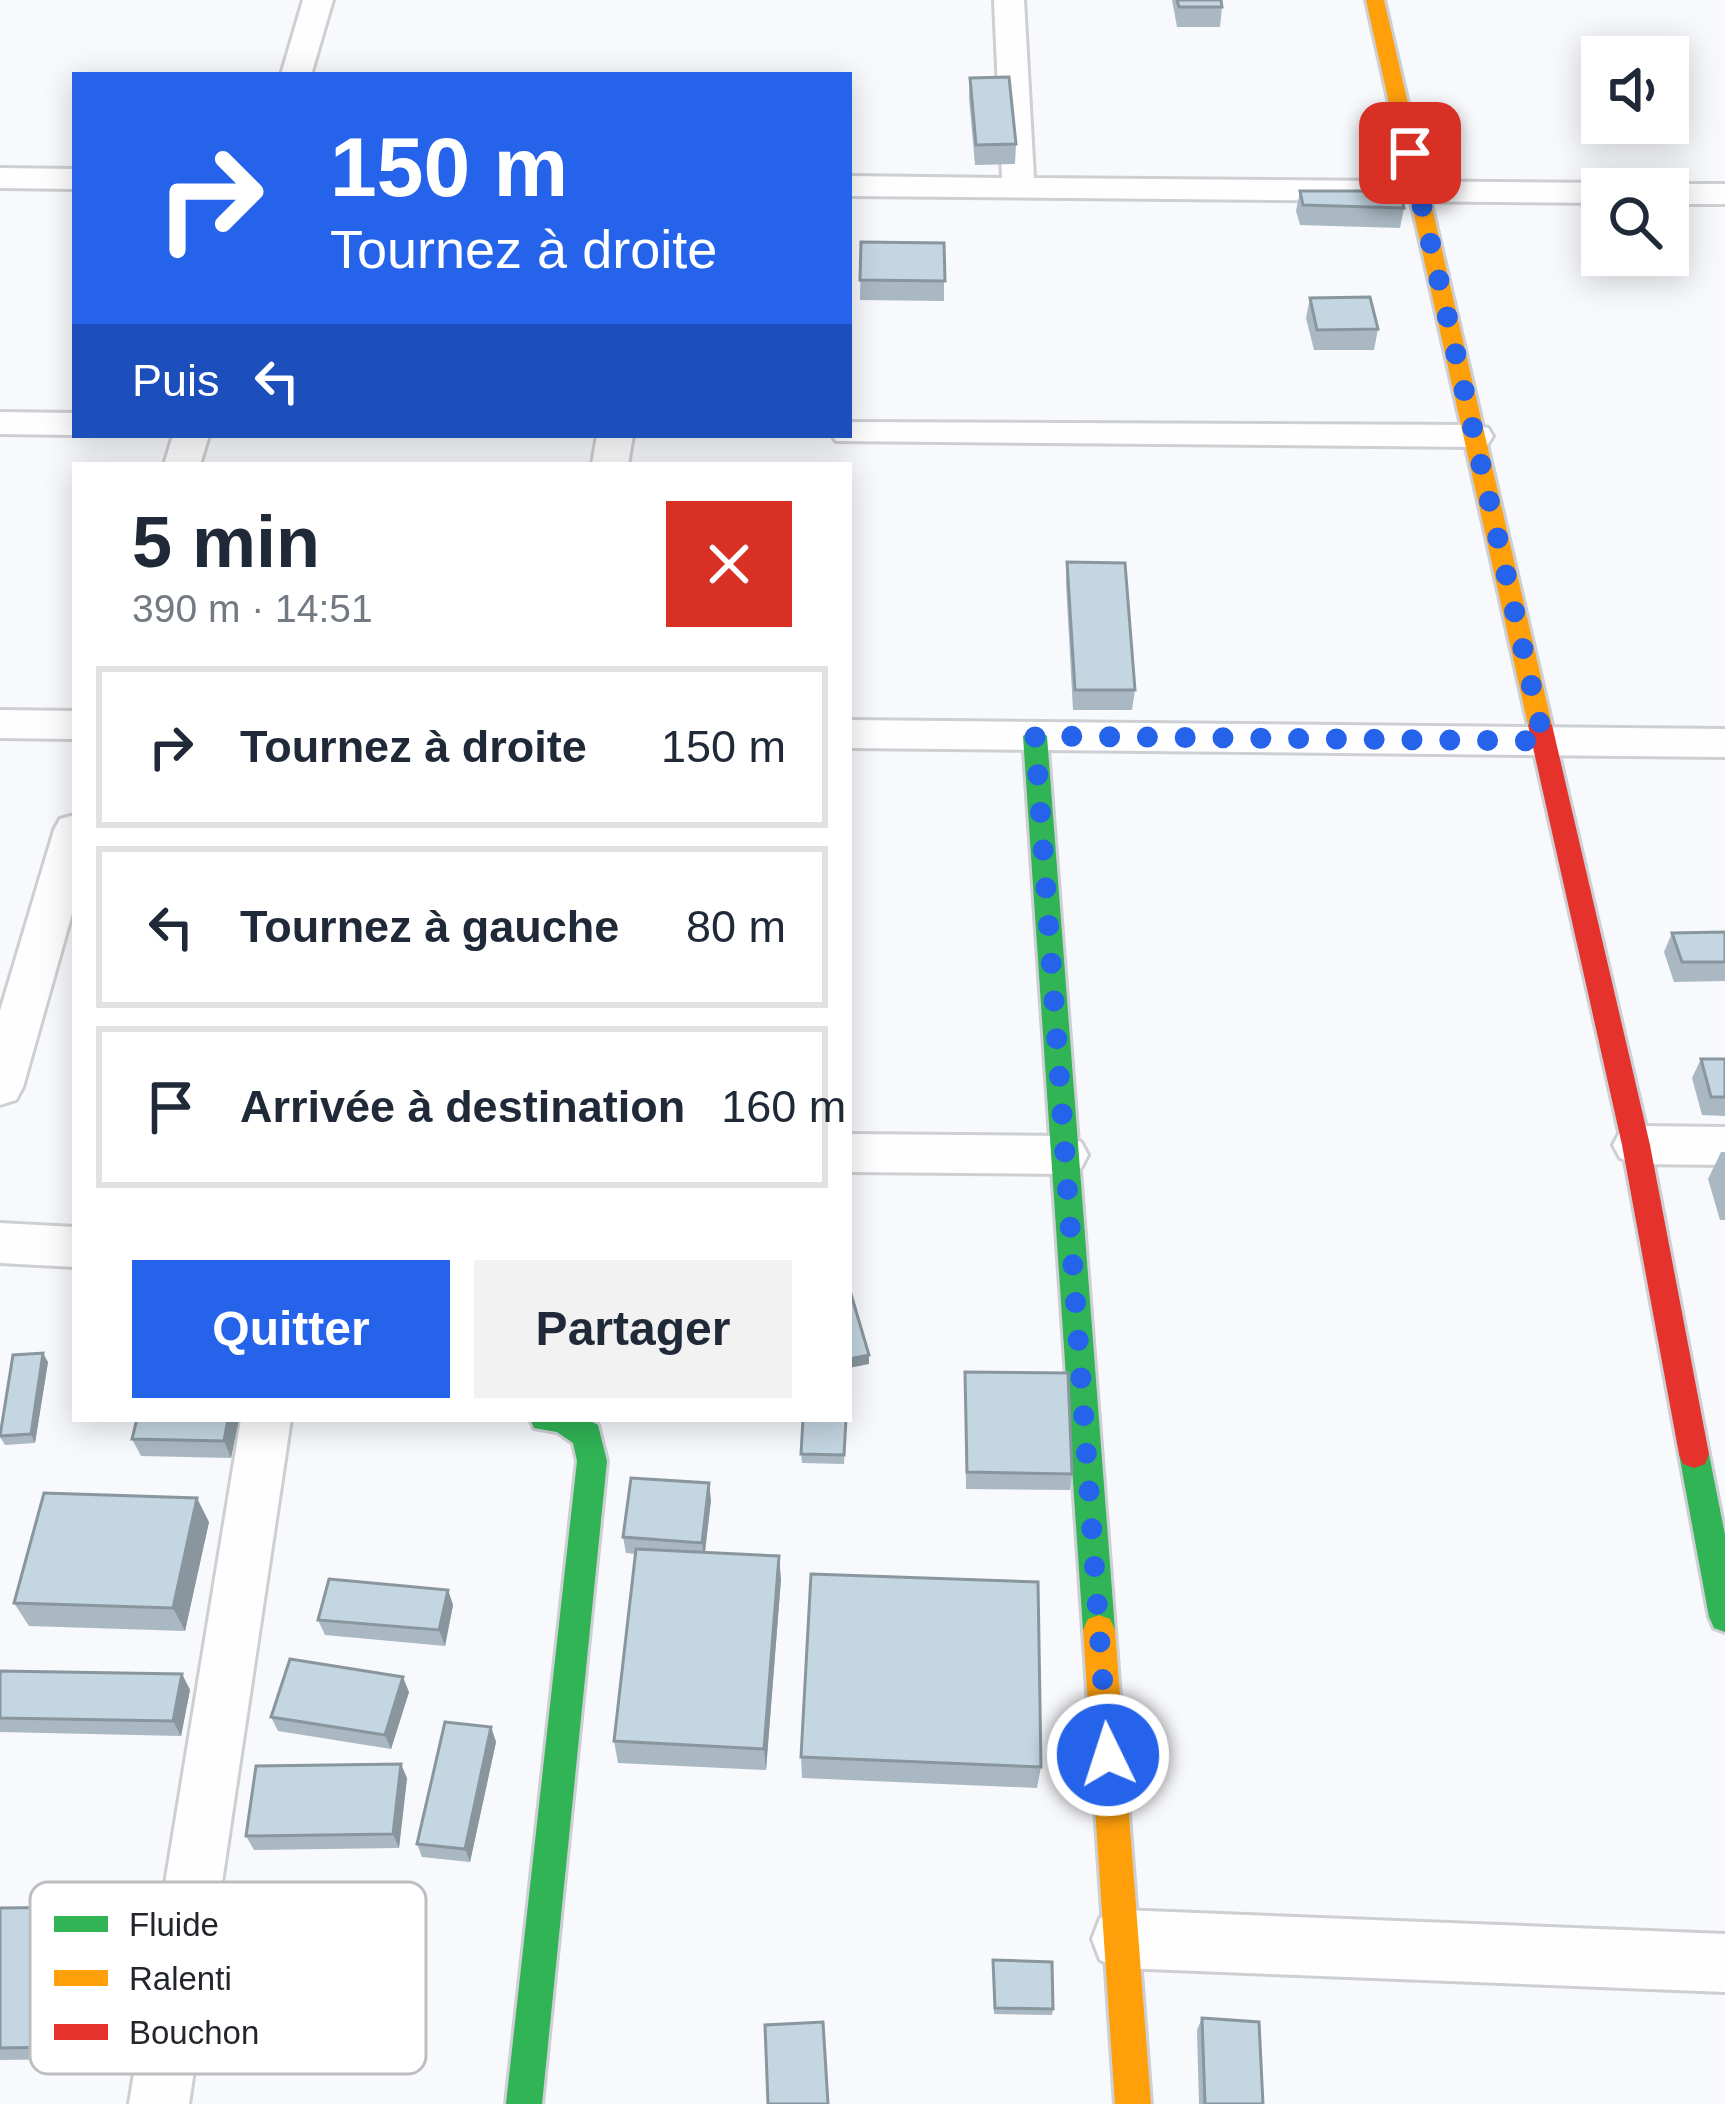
<!DOCTYPE html>
<html lang="fr">
<head>
<meta charset="utf-8">
<style>
  :root { --surface:#fff; --page:#f2f2f3; --text:#1f2937; --muted:#747a83; --line:#e0e1e3; --accent:#2563eb }
  body { margin:0; font-family:Helvetica,sans-serif; background:var(--page); color:var(--text); height:100vh; display:flex; flex-direction:column; font-size:45px; white-space:nowrap }
  * { box-sizing:border-box; margin:0 }
  p { font-size:39px; color:var(--muted) }
  .icon { flex:none; width:66px; height:66px; fill:none; stroke:currentColor; stroke-width:2; stroke-linecap:round; stroke-linejoin:round }
  .map { position:relative; flex:1; overflow:hidden }
  .drawer { position:absolute; left:72px; top:462px; width:780px; height:960px; display:flex; flex-direction:column; background:var(--surface); border-radius:0px; box-shadow:0 6px 30px #0003 }
  .drawer>* { flex:none }
  .hud { position:absolute; left:72px; top:72px; width:780px; height:366px; border-radius:0px; box-shadow:0 6px 30px #0003; background:#2563eb; color:#fff; overflow:hidden }
  .tools { position:absolute; left:1581px; top:36px; display:grid; gap:24px }
  .tools a { display:grid; place-items:center; width:108px; height:108px; border-radius:0px; background:var(--surface); box-shadow:0 6px 30px #0003; font-size:60px }
  .pin { position:absolute; display:grid; place-items:center; width:102px; height:102px; color:#fff; margin:-51px; border-radius:24px; box-shadow:0 6px 18px #0006 }
  .me { position:absolute; width:132px; margin:-66px; rotate:356deg; stroke-linejoin:round; filter:drop-shadow(0 0 9px #0008) }
  .turn { display:flex; align-items:center; gap:42px; height:252px; padding:0 60px; font-size:54px }
  .turn .icon { width:156px; height:156px; stroke-width:2.5 }
  .turn b { display:block; font-size:84px; line-height:102px }
  .then { display:flex; align-items:center; height:114px; padding:0 60px; background:#0003; gap:24px; font-size:45px }
  .round { display:grid; place-items:center; flex:none; width:126px; height:126px; border-radius:0px; background:var(--page) }
  .headline { display:flex; align-items:center; justify-content:space-between; height:204px; padding:0 60px }
  h1 { font-size:72px; font-weight:700; line-height:90px }
  .action { display:flex; gap:24px; margin-top:auto; padding:24px 60px }
  .action a { flex:1; height:138px; border-radius:0px; background:var(--accent); color:#fff; font-size:48px; font-weight:700; line-height:138px; text-align:center }
  .action a+a { background:var(--page); color:var(--text) }
  ul { padding:0; list-style:none }
  li { display:flex; align-items:center; gap:36px; height:162px; margin:0 24px 18px; padding:0 36px; border:6px solid var(--line); border-radius:0px }
  li div { flex:1 }
  li b { display:block; font-size:45px }
  li em { font-style:normal }
  .map>svg:first-child { display:block }
  .lines { fill:none; stroke-linecap:round; stroke-linejoin:round }
  .street-casing { stroke:#cdcfd3; stroke-width:6 }
  .fast-casing { stroke:#cdcfd3; stroke-width:6 }
  .slow-casing { stroke:#cdcfd3; stroke-width:6 }
  .jam-casing { stroke:#cdcfd3; stroke-width:6 }
  .street { fill:#fefeff; fill-rule:evenodd }
  .fast { fill:#30b455; fill-rule:evenodd }
  .slow { fill:#ff9f0a; fill-rule:evenodd }
  .jam { fill:#e5322d; fill-rule:evenodd }
  .wall { fill:#a9b8c2 }
  .shaded-wall { fill:#89969e }
  .building { fill:#c4d6e2; stroke:#89969e; stroke-width:3 }
  .route { stroke:#2563eb; stroke-width:21; stroke-dasharray:0 37.8 }
  .key { fill:#fff; stroke:#bdbebf; stroke-width:3 }
  .key-label { font-size:33px; fill:#22252a }
</style>
</head>
<body>
<div class="map">
<svg width="1725" height="2104" viewBox="0 0 1725 2104">
  <rect width="100%" height="100%" fill="#f8f9fc"/>
  <g class="lines">
    <defs>
      <path id="street" d="M 303,0 L 333,0 L 311,75 L 281,75 Z
        M 994,0 L 1024,0 L 1034,178 L 1602,183 L 1615,189 L 1602,189 L 1602,203 L 849,196 L 849,176 L 1002,178 Z
        M 0,168 L 75,169 L 75,189 L 0,188 Z
        M 1668,184 L 1725,184 L 1725,204 L 1668,204 L 1668,189 L 1655,189 Z
        M 0,412 L 75,413 L 75,435 L 0,434 Z
        M 849,422 L 1475,425 L 1488,428 L 1493,436 L 1488,444 L 1475,447 L 836,441 L 832,435 L 849,435 Z
        M 173,435 L 209,435 L 200,465 L 164,465 Z
        M 597,435 L 633,435 L 628,465 L 592,465 Z
        M 0,710 L 75,711 L 75,739 L 0,738 Z
        M 849,720 L 1725,729 L 1725,757 L 849,748 Z
        M 75,815 L 75,903 L 23,1087 L 16,1100 L 0,1105 L 0,1011 L 54,830 L 60,819 Z
        M 1636,1126 L 1725,1127 L 1725,1165 L 1636,1164 L 1620,1158 L 1613,1145 L 1620,1132 Z
        M 849,1134 L 1065,1136 L 1081,1142 L 1088,1155 L 1081,1168 L 1065,1174 L 849,1172 Z
        M 0,1223 L 75,1227 L 75,1267 L 0,1263 Z
        M 241,1419 L 291,1419 L 189,2104 L 129,2104 Z
        M 1121,1910 L 1725,1934 L 1725,1992 L 1121,1968 L 1100,1960 L 1092,1939 L 1100,1918 Z"/>
      <path id="fast" d="M 1035,727 L 1047,736 L 1115,1630 L 1110,1641 L 1099,1645 L 1088,1641 L 1083,1630 L 1023,736 Z
        M 530,1419 L 587,1419 L 598,1425 L 607,1461 L 542,2104 L 506,2104 L 577,1461 L 573,1443 L 557,1432 L 534,1428 Z
        M 1694,1440 L 1705,1444 L 1709,1454 L 1725,1535 L 1725,1632 L 1714,1628 L 1709,1617 L 1679,1454 L 1683,1444 Z"/>
      <path id="slow" d="M 1366,0 L 1384,0 L 1552,725 L 1540,733 L 1528,725 Z
        M 1099,1615 L 1110,1619 L 1115,1630 L 1151,2104 L 1115,2104 L 1083,1630 L 1088,1619 Z"/>
      <path id="jam" d="M 1540,717 L 1552,725 L 1650,1145 L 1709,1454 L 1705,1464 L 1694,1468 L 1683,1464 L 1679,1454 L 1622,1145 L 1528,725 Z"/>
    </defs>
    <use href="#street" class="street-casing"/>
    <use href="#fast" class="fast-casing"/>
    <use href="#slow" class="slow-casing"/>
    <use href="#jam" class="jam-casing"/>
    <use href="#street" class="street"/>
    <use href="#fast" class="fast"/>
    <use href="#slow" class="slow"/>
    <use href="#jam" class="jam"/>
  </g>
  <path class="wall" d="M 1172,0 L 1221,0 L 1222,7 L 1220,27 L 1177,27 Z
    M 970,78 L 1016,144 L 1015,164 L 975,165 L 969,98 Z
    M 1300,191 L 1404,208 L 1400,228 L 1300,225 L 1296,211 Z
    M 861,242 L 944,243 L 944,301 L 860,300 Z
    M 1310,298 L 1378,329 L 1374,350 L 1314,350 L 1306,318 Z
    M 1067,562 L 1135,690 L 1132,710 L 1073,710 L 1066,583 Z
    M 1725,932 L 1725,981 L 1674,982 L 1664,952 L 1672,933 Z
    M 1701,1059 L 1725,1059 L 1725,1116 L 1702,1115 L 1692,1078 Z
    M 1721,1152 L 1725,1152 L 1725,1220 L 1720,1220 L 1708,1179 Z
    M 48,1362 L 35,1443 L 5,1445 L 0,1437 Z
    M 965,1372 L 1072,1474 L 1070,1490 L 966,1489 Z
    M 239,1419 L 231,1458 L 141,1456 L 132,1439 Z
    M 846,1419 L 844,1464 L 802,1463 L 801,1454 Z
    M 711,1500 L 705,1553 L 781,1579 L 766,1770 L 618,1763 L 614,1741 L 636,1554 L 626,1553 L 623,1537 Z
    M 209,1522 L 185,1631 L 29,1626 L 14,1603 Z
    M 448,1590 L 453,1605 L 445,1646 L 325,1635 L 318,1620 Z
    M 0,1671 L 182,1674 L 190,1690 L 181,1736 L 0,1732 Z
    M 409,1692 L 391,1749 L 278,1731 L 271,1717 Z
    M 491,1727 L 496,1742 L 470,1862 L 422,1857 L 417,1844 Z
    M 801,1757 L 1041,1767 L 1037,1788 L 802,1778 Z
    M 407,1778 L 399,1848 L 254,1850 L 246,1836 Z
    M 0,1908 L 95,1920 L 68,2059 L 0,2060 Z
    M 993,1960 L 1053,2009 L 1052,2015 L 994,2014 Z
    M 1202,2018 L 1263,2104 L 1199,2104 L 1197,2030 Z"/>
  <path class="shaded-wall" d="M 43,1353 L 48,1362 L 35,1443 L 31,1434 Z
    M 869,1355 L 869,1364 L 849,1368 L 849,1359 Z
    M 228,1419 L 239,1419 L 231,1458 L 224,1441 Z
    M 709,1483 L 711,1500 L 704,1559 L 702,1543 Z
    M 197,1498 L 209,1522 L 185,1631 L 173,1608 Z
    M 779,1556 L 781,1579 L 766,1770 L 764,1749 Z
    M 448,1590 L 453,1605 L 445,1646 L 439,1630 Z
    M 182,1674 L 190,1690 L 181,1736 L 173,1721 Z
    M 403,1677 L 409,1692 L 391,1749 L 385,1735 Z
    M 491,1727 L 496,1742 L 470,1862 L 465,1849 Z
    M 401,1764 L 407,1778 L 399,1848 L 393,1834 Z
    M 85,1907 L 95,1920 L 68,2059 L 57,2047 Z"/>
  <path class="building" d="M 1177,0 L 1221,0 L 1222,7 L 1179,7 Z
    M 1009,77 L 1016,144 L 976,145 L 970,78 Z
    M 1300,191 L 1400,191 L 1404,208 L 1303,205 Z
    M 861,242 L 944,243 L 945,281 L 860,280 Z
    M 1370,297 L 1378,329 L 1317,330 L 1310,298 Z
    M 1067,562 L 1125,563 L 1135,690 L 1075,690 Z
    M 1725,932 L 1725,962 L 1682,962 L 1672,933 Z
    M 1701,1059 L 1725,1059 L 1725,1097 L 1711,1097 Z
    M 849,1294 L 851,1294 L 869,1355 L 849,1359 Z
    M 43,1353 L 31,1434 L 0,1436 L 13,1355 Z
    M 965,1372 L 1068,1373 L 1072,1474 L 967,1472 Z
    M 137,1419 L 228,1419 L 224,1441 L 132,1439 Z
    M 803,1419 L 846,1419 L 844,1455 L 801,1454 Z
    M 631,1478 L 709,1483 L 702,1543 L 623,1537 Z
    M 44,1493 L 197,1498 L 173,1608 L 14,1603 Z
    M 636,1549 L 779,1556 L 764,1749 L 614,1741 Z
    M 811,1574 L 1038,1582 L 1041,1767 L 801,1757 Z
    M 329,1579 L 448,1590 L 439,1630 L 318,1620 Z
    M 290,1659 L 403,1677 L 385,1735 L 271,1717 Z
    M 0,1671 L 182,1674 L 173,1721 L 0,1718 Z
    M 445,1722 L 491,1727 L 465,1849 L 417,1844 Z
    M 401,1764 L 393,1834 L 246,1836 L 256,1766 Z
    M 85,1907 L 57,2047 L 0,2048 L 0,1908 Z
    M 993,1960 L 1052,1962 L 1053,2009 L 995,2008 Z
    M 1202,2018 L 1259,2022 L 1263,2104 L 1205,2104 Z
    M 823,2022 L 828,2104 L 768,2104 L 765,2025 Z"/>
  <g class="lines">
    <path class="route" d="M 1108,1755 L 1035,736 L 1544,741 L 1410,153"/>
  </g>
  <rect x="30" y="1882" width="396" height="192" rx="18" class="key"/>
  <rect x="54" y="1916" width="54" height="16" fill="#30b455"/>
  <rect x="54" y="1970" width="54" height="16" fill="#ff9f0a"/>
  <rect x="54" y="2024" width="54" height="16" fill="#e5322d"/>
  <g class="key-label">
    <text x="129" y="1936">Fluide</text>
    <text x="129" y="1990">Ralenti</text>
    <text x="129" y="2044">Bouchon</text>
  </g>
</svg>
<div class="tools">
<a><svg class="icon" aria-label="sound" viewBox="0 0 24 24"><path d="M4 9h4l5-4v14l-5-4H4zM17 9q2 3 0 6"/></svg></a>
<a><svg class="icon" aria-label="search" viewBox="0 0 24 24"><circle cx="10" cy="10" r="6"/><path d="M15 15l6 6"/></svg></a>
</div>
<div class="pin" style="left:1410px;top:153px;background:#d93025"><svg class="icon" aria-label="arrive" viewBox="0 0 24 24"><path d="M6 21V4h12l-3 4 3 4H6"/></svg></div>
<svg class="me" style="left:1108px;top:1755px" viewBox="-20 -20 40 40"><circle r="17" fill="#2563eb" stroke="#fff" stroke-width="3"/><path d="M0-11L8 9 0 5-8 9z" fill="#fff"/></svg>
<div class="hud">
<div class="turn"><svg class="icon" aria-label="right" viewBox="0 0 24 24"><path d="M7 20v-9h11M14 6l5 5-5 5"/></svg><div><b>150 m</b>Tournez à droite</div></div>
<div class="then">Puis<svg class="icon" aria-label="left" viewBox="0 0 24 24"><path d="M17 20v-9H6M10 6l-5 5 5 5"/></svg></div>
</div>
<section class="drawer">
<div class="headline"><div><h1>5 min</h1><p>390 m · 14:51</p></div><a class="round" style="background:#d93025;color:#fff"><svg class="icon" aria-label="close" viewBox="0 0 24 24"><path d="M6 6l12 12M18 6L6 18"/></svg></a></div>
<ul>
<li><svg class="icon" aria-label="right" viewBox="0 0 24 24"><path d="M7 20v-9h11M14 6l5 5-5 5"/></svg><div><b>Tournez à droite</b></div><em>150 m</em></li>
<li><svg class="icon" aria-label="left" viewBox="0 0 24 24"><path d="M17 20v-9H6M10 6l-5 5 5 5"/></svg><div><b>Tournez à gauche</b></div><em>80 m</em></li>
<li><svg class="icon" aria-label="arrive" viewBox="0 0 24 24"><path d="M6 21V4h12l-3 4 3 4H6"/></svg><div><b>Arrivée à destination</b></div><em>160 m</em></li>
</ul>
<div class="action"><a>Quitter</a><a>Partager</a></div>
</section>
</div>
</body>
</html>
